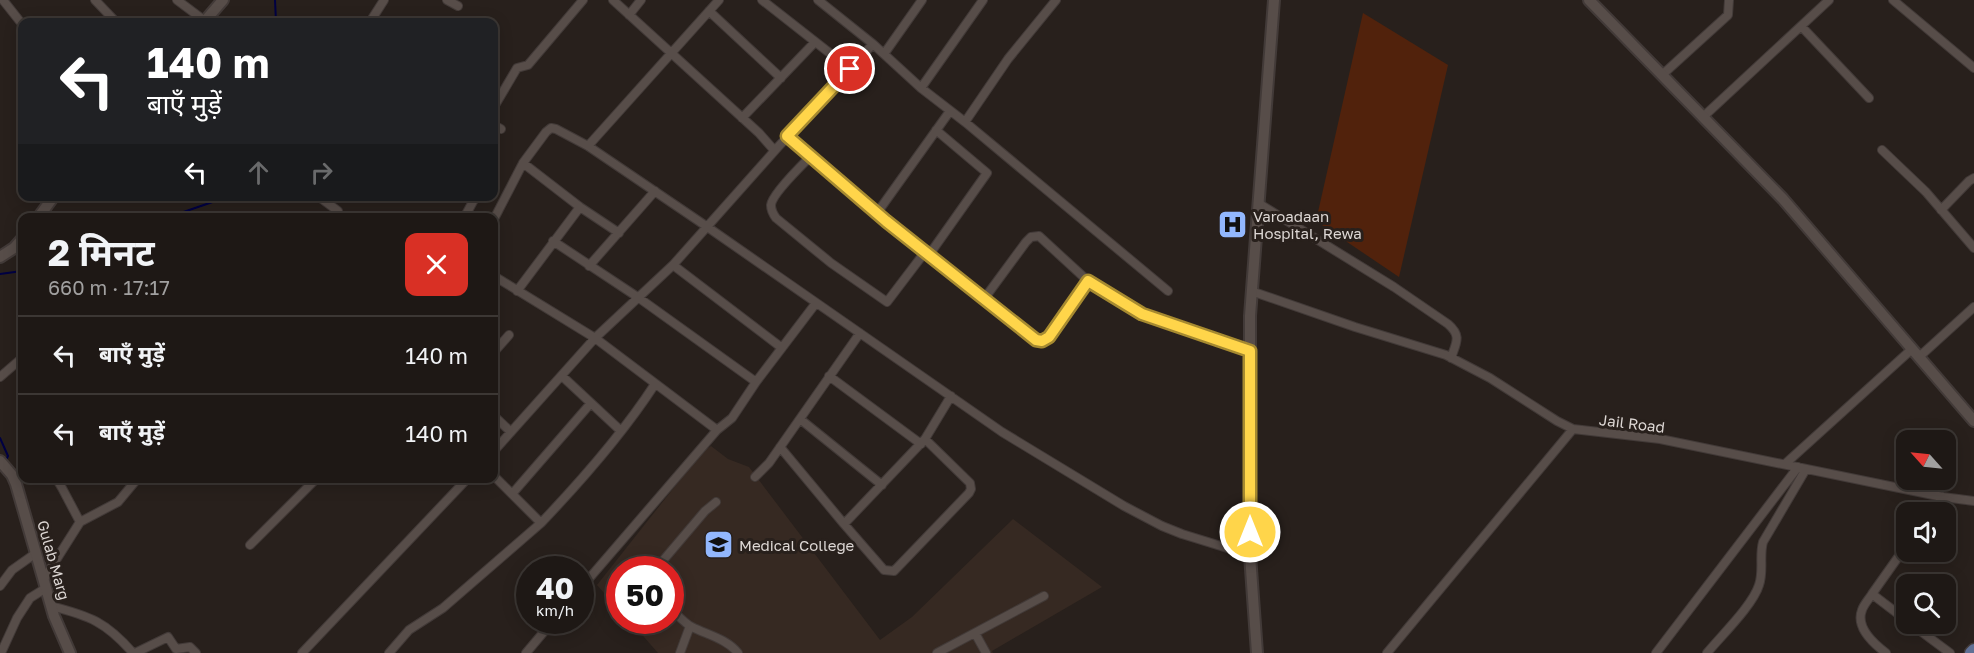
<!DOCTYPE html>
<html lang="hi">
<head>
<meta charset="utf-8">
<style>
  :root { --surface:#1e1815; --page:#2b2522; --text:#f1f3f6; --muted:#a1a0a0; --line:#3c3734 }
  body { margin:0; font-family:"Golos Text","Noto Sans Devanagari",sans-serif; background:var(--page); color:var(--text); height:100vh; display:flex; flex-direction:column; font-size:22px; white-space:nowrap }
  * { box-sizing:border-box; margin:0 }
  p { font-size:20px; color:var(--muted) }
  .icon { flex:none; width:33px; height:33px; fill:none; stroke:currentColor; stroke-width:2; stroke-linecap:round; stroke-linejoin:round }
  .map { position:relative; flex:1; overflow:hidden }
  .details { position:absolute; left:18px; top:213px; width:480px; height:270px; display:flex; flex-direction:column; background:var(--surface); border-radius:12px; box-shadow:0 3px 15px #0003,0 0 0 2px var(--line) }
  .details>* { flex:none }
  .banner { position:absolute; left:18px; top:18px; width:480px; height:183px; border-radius:12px; box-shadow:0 3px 15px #0003,0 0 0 2px var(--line); background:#202124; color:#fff; overflow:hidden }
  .needle { width:39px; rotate:297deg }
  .fabs { position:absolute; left:1896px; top:430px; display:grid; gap:12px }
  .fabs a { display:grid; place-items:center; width:60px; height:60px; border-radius:12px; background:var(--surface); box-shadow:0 3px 15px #0003,0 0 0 2px var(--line); font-size:30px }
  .speed { position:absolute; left:516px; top:556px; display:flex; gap:12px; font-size:30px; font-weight:700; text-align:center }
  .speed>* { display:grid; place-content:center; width:78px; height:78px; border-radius:50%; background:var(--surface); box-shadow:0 3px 15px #0003,0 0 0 2px var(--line); line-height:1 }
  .speed small { font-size:15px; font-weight:400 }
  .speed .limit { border:9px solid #d22; background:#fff; color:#111 }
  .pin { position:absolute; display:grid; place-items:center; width:51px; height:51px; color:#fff; margin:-26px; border:3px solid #fff; border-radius:50%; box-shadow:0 2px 6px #0007 }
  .me { position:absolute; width:66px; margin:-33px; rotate:0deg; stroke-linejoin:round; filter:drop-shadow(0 0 4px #0008) }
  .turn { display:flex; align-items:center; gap:21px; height:126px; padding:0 30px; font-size:27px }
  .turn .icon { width:78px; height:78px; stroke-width:2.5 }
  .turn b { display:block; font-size:42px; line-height:51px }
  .lanes { display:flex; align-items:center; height:57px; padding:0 30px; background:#0003; justify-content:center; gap:30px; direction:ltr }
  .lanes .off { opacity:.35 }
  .round { display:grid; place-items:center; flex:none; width:63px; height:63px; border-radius:12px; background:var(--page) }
  .summary { display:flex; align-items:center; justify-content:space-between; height:102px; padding:0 30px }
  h1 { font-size:36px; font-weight:700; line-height:45px }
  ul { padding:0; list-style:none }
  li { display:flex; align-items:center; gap:18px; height:78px; padding:0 30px; border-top:2px solid var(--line) }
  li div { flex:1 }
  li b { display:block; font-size:22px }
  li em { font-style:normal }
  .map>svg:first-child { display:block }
  .built { fill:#362922 }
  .green { fill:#51220c }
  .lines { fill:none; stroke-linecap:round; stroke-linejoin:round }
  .stream { stroke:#000043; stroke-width:2 }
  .street-casing { stroke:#423a38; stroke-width:10 }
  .secondary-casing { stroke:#423a38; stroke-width:14 }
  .primary-casing { stroke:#423a38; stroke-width:15 }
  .street { stroke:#574d49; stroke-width:8 }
  .secondary { stroke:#574d49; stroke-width:10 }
  .primary { stroke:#607095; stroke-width:12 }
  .route-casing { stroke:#a68a30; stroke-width:15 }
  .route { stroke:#ffd54a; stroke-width:10 }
  .labels { text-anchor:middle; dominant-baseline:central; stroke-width:6; stroke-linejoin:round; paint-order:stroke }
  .poi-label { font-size:15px; fill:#ddd7d4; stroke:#28201c; text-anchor:start }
  .street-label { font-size:15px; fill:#ddd7d4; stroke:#28201c }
</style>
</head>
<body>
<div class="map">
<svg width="1974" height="653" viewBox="0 0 1974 653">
  <rect width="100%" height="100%" fill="#28201c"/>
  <path class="built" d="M 711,446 L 728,459 L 749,467 L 880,640 L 912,617 L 1013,519 L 1102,587 L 992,651 L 993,653 L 658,653 L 630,621 L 670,621 L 670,570 L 620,570 L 619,610 L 597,585 L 702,452 Z"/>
  <path class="green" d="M 1363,13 L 1448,65 L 1399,277 L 1316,221 Z"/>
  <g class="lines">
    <path class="stream" d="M 275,0 L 276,22
      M 166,218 L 230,196
      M 0,274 L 22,271
      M 0,438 L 8,456 L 5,462"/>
    <defs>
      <path id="street" d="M 3,0 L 22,24
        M 95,0 L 116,22
        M 177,0 L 205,21
        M 447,0 L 458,6
        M 613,0 L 759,133 L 774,150
        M 762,0 L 850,69
        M 818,0 L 873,44
        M 1893,0 L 1974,68
        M 709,11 L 781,78
        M 629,15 L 641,0
        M 370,22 L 384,0
        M 1801,26 L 1869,98
        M 884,54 L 922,0
        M 1662,75 L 1728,15 L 1729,0
        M 921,88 L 983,0
        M 494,107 L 517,68 L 528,65 L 583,0
        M 1703,117 L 1829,0
        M 742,118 L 815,42
        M 965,122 L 1008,59 L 1056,0
        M 494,125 L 501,129
        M 787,136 L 886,221 L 1036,340 L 1042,341 L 1049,337 L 1088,281
        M 588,146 L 719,0
        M 1882,150 L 1926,192 L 1974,248
        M 811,156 C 802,165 772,194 771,205 C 771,210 773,214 776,218 L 831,263 L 887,302 L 925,252
        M 523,163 L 580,207 L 619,233
        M 318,196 L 338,211 L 338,218
        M 1258,203 L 1394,287 L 1448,324 C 1462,336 1456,343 1451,358
        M 1941,210 L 1969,181 L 1974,178
        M 877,213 L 950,111
        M 225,216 L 227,218
        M 464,218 L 476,196
        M 494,219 L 523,163 L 546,132 L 551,128 L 556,129 L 588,146 L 706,226 L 1002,432 L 1124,506 L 1162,526 L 1182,534 L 1250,555
        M 553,241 L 639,298 L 756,382
        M 929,255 L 987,173 L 936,130
        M 673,265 L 782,348
        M 589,266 L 655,191
        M 494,276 L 595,338 L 717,430
        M 517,291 L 580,207
        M 1251,291 L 1355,327 L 1446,355 L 1490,378 L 1557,421 L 1573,429
        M 984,299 L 1026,242 L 1031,237 L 1039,236 L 1088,281 L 1142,314 L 1250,351
        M 494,352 L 509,335
        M 1919,357 L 1974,307
        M 562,376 L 621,431
        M 829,376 L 921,444
        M 0,377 L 22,358
        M 494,416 L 511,432
        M 800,419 L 882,485
        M 780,447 L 844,524 L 925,439 L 951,396
        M 494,451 L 595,338 L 673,265 L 778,147 L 873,44 L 921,88 L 965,122 L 1168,291
        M 1785,464 L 1912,349
        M 755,477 L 769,463 L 860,333
        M 56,478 L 62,488 L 80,522
        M 512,494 L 591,403
        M 1931,513 L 1943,497
        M 541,523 C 582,480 622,435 655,384
        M 844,524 L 884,570 L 894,571 L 969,493 L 971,489 L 970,483 L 925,439
        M 250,545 L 317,478
        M 1906,546 L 1872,594 L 1906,620
        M 655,570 L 705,511 L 716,502
        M 44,579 L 80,522 L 118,502 L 138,478
        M 0,586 L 12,570 L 36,553
        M 580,589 L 717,430 L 732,418 L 756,382 L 816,303
        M 1872,594 C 1869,599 1864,604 1862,610 C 1855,628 1874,644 1886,653
        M 51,606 C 90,616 106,622 133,653
        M 670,608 C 677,614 684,623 692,627 C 708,635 727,639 738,653
        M 1911,624 L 1950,653
        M 975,633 L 986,653
        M 1,653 L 17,618 L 30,598 L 46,588
        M 135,653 L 168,637 L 176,649 L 190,647 L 196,653
        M 302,653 L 468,478
        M 389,653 L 409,630 L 443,608 L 541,523 L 494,476
        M 526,653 L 553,621
        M 680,653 L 690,626
        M 937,653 L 1044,596
        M 1387,653 L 1573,429 L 1660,439 L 1943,497 L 1974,501
        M 1656,653 L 1798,467
        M 1707,653 C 1721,636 1753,605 1759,585 C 1764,571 1759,556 1763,542 L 1806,469"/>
      <path id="secondary" d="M 1589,0 L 1783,199 L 1974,421
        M 204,22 L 223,0
        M 38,218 L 54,196
        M 0,257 L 14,248 L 22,239
        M 0,461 L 12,475 L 16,484 L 54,616 L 70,653
        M 1257,653 L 1250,555 L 1250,316 L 1274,0"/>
      <path id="primary" d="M 1971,653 L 1974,650"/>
    </defs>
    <use href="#street" class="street-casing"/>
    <use href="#secondary" class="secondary-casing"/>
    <use href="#primary" class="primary-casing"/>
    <use href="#street" class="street"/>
    <use href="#secondary" class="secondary"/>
    <use href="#primary" class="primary"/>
  </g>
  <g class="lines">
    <defs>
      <path id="route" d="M 850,69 L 787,136 L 886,221 L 1036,340 L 1042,341 L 1049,337 L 1088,281 L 1142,314 L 1250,351 L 1250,532"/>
    </defs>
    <use href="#route" class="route-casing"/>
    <use href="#route" class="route"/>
  </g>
  <defs>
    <symbol id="hospital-square" viewBox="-11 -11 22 22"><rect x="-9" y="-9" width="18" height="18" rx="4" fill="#92b7fd" stroke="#28201c"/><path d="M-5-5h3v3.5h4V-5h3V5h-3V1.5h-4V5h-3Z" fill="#111"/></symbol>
    <symbol id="university-square" viewBox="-11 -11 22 22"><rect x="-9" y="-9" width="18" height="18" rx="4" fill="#92b7fd" stroke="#28201c"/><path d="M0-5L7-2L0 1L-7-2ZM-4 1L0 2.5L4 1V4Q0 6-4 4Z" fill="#111"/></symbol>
  </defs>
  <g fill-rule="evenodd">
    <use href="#hospital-square" x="1216" y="208" width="33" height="33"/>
    <use href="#university-square" x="702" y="528" width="33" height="33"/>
  </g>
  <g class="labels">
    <g class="poi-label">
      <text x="1253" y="216">Varoadaan<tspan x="1253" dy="17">Hospital, Rewa</tspan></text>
      <text x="739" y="545">Medical College</text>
    </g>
    <g class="street-label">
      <text transform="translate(1632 423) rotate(7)">Jail Road</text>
      <text transform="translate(54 560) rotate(74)">Gulab Marg</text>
    </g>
  </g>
</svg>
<div class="fabs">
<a><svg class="needle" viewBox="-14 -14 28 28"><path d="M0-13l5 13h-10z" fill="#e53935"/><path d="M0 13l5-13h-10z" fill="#a1a0a0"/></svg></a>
<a><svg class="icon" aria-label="sound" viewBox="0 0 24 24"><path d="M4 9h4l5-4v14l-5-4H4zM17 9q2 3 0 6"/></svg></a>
<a><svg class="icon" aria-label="search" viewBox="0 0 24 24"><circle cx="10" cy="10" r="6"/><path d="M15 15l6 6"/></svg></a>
</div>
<div class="speed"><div>40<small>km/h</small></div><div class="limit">50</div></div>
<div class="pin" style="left:850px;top:69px;background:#d93025"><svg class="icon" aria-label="arrive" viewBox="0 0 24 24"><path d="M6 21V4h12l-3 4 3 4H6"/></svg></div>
<svg class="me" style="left:1250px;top:532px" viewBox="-20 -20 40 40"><circle r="17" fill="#ffd54a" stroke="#fff" stroke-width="3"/><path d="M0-11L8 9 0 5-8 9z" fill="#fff"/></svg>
<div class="banner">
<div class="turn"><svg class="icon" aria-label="left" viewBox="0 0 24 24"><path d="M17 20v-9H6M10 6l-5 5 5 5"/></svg><div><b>140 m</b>बाएँ मुड़ें</div></div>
<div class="lanes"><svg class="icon" aria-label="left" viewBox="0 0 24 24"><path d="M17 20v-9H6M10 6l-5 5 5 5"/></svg><svg class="icon off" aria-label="ahead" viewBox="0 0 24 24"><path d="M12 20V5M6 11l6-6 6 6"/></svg><svg class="icon off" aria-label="right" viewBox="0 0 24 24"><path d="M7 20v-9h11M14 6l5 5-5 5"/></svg></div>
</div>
<section class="details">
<div class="summary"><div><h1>2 मिनट</h1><p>660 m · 17:17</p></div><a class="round" style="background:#d93025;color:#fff"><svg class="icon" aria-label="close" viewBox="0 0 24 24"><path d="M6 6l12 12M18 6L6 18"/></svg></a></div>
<ul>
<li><svg class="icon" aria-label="left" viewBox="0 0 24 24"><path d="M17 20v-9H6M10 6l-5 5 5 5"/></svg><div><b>बाएँ मुड़ें</b></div><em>140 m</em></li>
<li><svg class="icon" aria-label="left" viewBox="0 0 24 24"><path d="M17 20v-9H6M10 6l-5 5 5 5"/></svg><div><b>बाएँ मुड़ें</b></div><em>140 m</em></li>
</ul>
</section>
</div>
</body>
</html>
